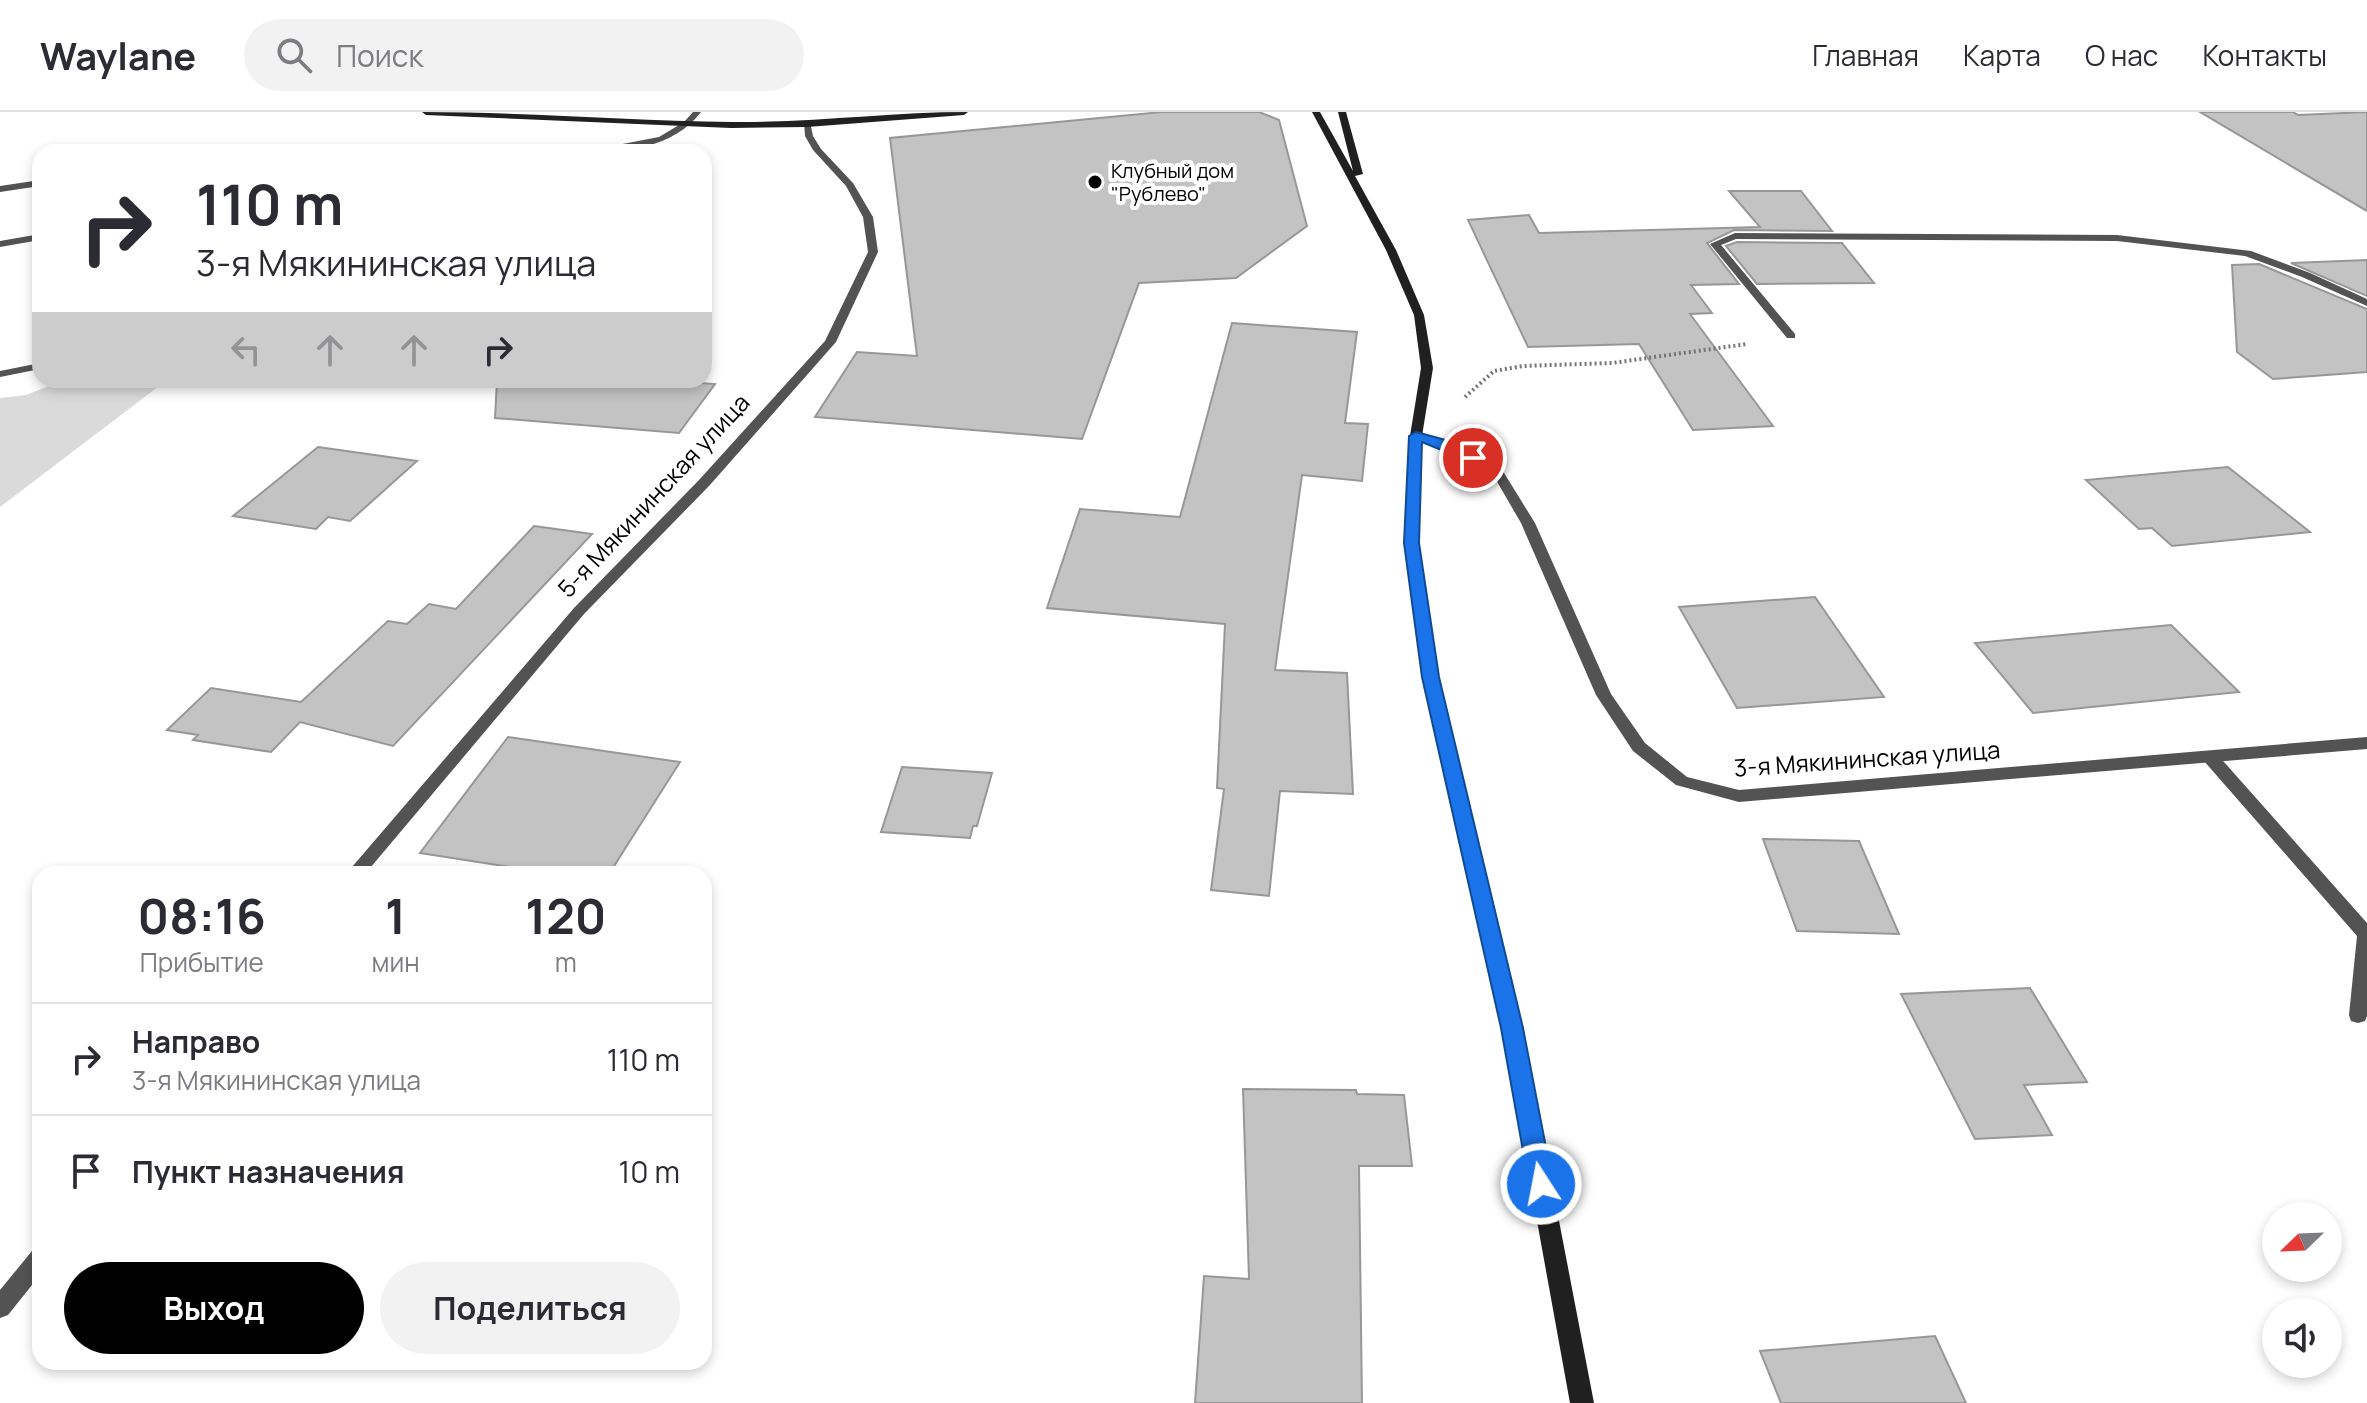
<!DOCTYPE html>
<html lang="ru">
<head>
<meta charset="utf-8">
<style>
  :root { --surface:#fff; --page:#f2f2f3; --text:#2b2b33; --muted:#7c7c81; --line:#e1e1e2; --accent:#000 }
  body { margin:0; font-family:Manrope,sans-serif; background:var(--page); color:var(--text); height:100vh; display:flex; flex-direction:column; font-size:30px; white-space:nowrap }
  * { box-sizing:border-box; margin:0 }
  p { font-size:26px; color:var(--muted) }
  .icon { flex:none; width:44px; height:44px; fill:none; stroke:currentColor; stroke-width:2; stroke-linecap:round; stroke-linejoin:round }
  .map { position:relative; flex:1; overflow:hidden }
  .panel { position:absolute; left:32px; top:754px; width:680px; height:504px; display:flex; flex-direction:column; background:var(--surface); border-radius:24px; box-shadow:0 4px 12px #0003 }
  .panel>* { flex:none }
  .hud { position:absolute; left:32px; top:32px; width:680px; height:244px; border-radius:24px; box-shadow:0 4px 12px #0003; background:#fff; color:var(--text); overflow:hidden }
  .needle { width:52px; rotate:247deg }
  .fabs { position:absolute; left:2262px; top:1090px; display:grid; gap:16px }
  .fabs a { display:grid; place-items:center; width:80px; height:80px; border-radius:50%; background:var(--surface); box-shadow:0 4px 12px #0003; font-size:40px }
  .pin { position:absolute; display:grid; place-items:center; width:68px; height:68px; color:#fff; margin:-34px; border:4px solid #fff; border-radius:50%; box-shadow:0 2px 8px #0007 }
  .me { position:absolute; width:88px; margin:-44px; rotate:349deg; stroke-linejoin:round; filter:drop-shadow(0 0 6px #0008) }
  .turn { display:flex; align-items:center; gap:28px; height:168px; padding:0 32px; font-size:36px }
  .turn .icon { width:104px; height:104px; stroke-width:2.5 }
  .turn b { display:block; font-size:56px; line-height:68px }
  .lanes { display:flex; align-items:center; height:76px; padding:0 32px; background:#0003; justify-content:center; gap:40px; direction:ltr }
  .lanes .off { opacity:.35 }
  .eta { display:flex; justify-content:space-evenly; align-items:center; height:136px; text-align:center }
  .eta b { font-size:48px; font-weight:700; line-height:56px }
  .action { display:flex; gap:16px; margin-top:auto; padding:16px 32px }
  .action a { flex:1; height:92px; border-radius:48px; background:var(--accent); color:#fff; font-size:32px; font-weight:700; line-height:92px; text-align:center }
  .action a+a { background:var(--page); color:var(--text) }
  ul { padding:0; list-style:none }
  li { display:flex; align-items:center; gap:24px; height:112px; padding:0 32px; border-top:2px solid var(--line) }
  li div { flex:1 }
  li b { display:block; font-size:30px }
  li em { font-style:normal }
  header { display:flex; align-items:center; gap:48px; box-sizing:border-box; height:112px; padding:0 40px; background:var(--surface); border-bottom:2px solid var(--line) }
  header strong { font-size:38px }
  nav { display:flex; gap:44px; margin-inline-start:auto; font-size:28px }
  .search { width:560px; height:72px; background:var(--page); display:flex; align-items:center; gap:20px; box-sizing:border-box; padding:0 28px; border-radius:44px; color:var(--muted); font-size:30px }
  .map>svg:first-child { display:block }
  .green { fill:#dadada }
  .building { fill:#c3c3c3; stroke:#979797; stroke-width:2 }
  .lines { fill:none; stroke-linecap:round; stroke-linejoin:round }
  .path { stroke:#757575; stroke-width:4; stroke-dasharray:2 3; stroke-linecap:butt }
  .lane { fill:#535353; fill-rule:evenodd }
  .street { fill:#535353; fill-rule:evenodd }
  .secondary { fill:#202020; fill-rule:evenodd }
  .route { fill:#1a73e8; stroke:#114b97; stroke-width:2 }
  .poi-dot { fill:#000; stroke:#fff; stroke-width:3 }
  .labels { text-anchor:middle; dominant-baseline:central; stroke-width:8; stroke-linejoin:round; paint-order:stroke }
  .far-poi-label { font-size:20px; fill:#000; stroke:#fff; text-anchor:start }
  .street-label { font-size:24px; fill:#000; stroke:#fff }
</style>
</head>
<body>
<header>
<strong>Waylane</strong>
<div class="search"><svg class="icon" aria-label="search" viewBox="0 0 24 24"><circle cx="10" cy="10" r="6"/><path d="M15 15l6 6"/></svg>Поиск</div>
<nav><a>Главная</a><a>Карта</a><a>О нас</a><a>Контакты</a></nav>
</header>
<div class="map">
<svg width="2367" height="1291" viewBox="0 0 2367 1291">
  <rect width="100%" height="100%" fill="#fff"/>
  <path class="green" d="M 64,268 L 167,268 L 0,395 L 0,286 L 26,283 Z"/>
  <path class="building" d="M 1162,0 L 1259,0 L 1279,8 L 1307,114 L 1236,166 L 1139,171 L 1082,327 L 815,305 L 857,240 L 917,244 L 890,26 Z
    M 2200,0 L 2293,0 L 2298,3 L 2367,0 L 2367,99 Z
    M 1729,79 L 1801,79 L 1832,119 L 1734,118 L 1707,131 L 1739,172 L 1691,173 L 1712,201 L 1690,202 L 1773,314 L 1693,318 L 1639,232 L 1528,235 L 1468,108 L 1529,103 L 1539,121 L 1760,115 Z
    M 1737,130 L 1842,131 L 1874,171 L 1757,172 L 1726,134 Z
    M 2367,148 L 2367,184 L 2291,151 Z
    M 2259,152 L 2367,197 L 2367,260 L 2273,267 L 2237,240 L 2232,153 Z
    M 1232,211 L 1357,220 L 1345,311 L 1368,312 L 1362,369 L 1302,363 L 1275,558 L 1347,561 L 1353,682 L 1280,679 L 1269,784 L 1211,778 L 1224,677 L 1217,676 L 1225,512 L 1047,496 L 1080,397 L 1180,405 Z
    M 497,268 L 657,268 L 715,272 L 679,321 L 495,306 Z
    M 318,335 L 417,349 L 350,409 L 328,405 L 316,417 L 233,404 Z
    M 2228,355 L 2310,420 L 2172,434 L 2152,416 L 2139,417 L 2086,368 Z
    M 534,414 L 592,422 L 393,634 L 300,610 L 271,640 L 193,628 L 198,623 L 167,618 L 211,576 L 301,590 L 388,509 L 407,512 L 429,492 L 456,497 Z
    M 1815,485 L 1884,585 L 1737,596 L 1679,495 Z
    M 2171,513 L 2239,580 L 2033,601 L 1975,531 Z
    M 508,625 L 680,650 L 609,762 L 554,762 L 420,741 Z
    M 902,655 L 992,661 L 977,714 L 973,714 L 970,726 L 881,720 Z
    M 1763,727 L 1859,729 L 1899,822 L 1797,819 Z
    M 2030,876 L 2087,970 L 2024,973 L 2052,1023 L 1975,1027 L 1901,882 Z
    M 1243,977 L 1356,978 L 1357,982 L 1404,983 L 1412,1054 L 1359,1054 L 1362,1291 L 1195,1291 L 1204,1164 L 1249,1167 Z
    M 1935,1224 L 1966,1291 L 1781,1291 L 1760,1239 Z"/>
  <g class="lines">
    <path class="path" d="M 1465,285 L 1494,259 L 1523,254 L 1612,251 L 1747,232"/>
    <path class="lane" d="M 40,68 L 40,74 L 0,80 L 0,74 Z
      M 1735,121 L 2117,123 L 2251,139 L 2310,161 L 2367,187 L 2367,194 L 2302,165 L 2245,144 L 2117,129 L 1736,127 L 1721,133 L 1795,222 L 1795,226 L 1787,226 L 1710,132 Z
      M 40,251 L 40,257 L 0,265 L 0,259 Z
      M 2210,639 L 2216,641 L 2367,811 L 2367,904 L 2365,909 L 2358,911 L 2351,909 L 2349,903 L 2357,824 L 2204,649 L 2202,645 L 2204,641 Z"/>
    <path class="street" d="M 693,0 L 701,0 C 673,37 624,40 581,40 L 659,25 L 684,10 Z
      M 804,10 L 810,10 L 813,24 L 821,37 L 853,71 L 873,105 L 878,140 L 836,230 L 709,374 L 584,502 L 365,762 L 346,762 L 574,496 L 699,368 L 825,229 L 868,140 L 863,105 L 846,74 L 813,38 L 805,24 Z
      M 40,122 L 40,128 L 0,135 L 0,129 Z
      M 1416,320 L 1452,330 L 1501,356 L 1535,411 L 1611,582 L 1645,631 L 1687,665 L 1739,678 L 2367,625 L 2367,637 L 1739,690 L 1676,673 L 1633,639 L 1596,583 L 1521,411 L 1492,361 L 1444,336 L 1412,327 L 1412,321 Z
      M 40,1135 L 40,1163 L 8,1203 L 0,1206 L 0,1178 L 32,1139 Z"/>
    <path class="secondary" d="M 422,0 C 525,0 628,9 732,10 C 811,11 889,0 968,0 L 964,3 L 807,15 L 731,16 L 426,3 Z
      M 1312,0 L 1320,0 L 1353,59 L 1338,0 L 1346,0 L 1363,62 L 1355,64 L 1396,138 L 1424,203 L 1433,256 L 1422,324 L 1419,431 L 1438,565 L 1522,916 L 1594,1291 L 1570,1291 L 1502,916 L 1422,565 L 1405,431 L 1410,324 L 1421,256 L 1414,203 L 1386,138 Z"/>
  </g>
  <path class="route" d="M 1416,320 L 1453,330 L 1480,346 L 1478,349 L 1468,349 L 1422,330 L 1419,431 L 1439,565 L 1523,916 L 1553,1072 L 1550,1080 L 1541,1083 L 1533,1080 L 1529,1072 L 1501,916 L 1422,565 L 1404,431 L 1409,324 Z"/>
  <circle class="poi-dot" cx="1095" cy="70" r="8"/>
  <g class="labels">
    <g class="far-poi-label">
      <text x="1111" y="58">Клубный дом<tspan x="1111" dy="23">"Рублево"</tspan></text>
    </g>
    <g class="street-label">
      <text transform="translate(653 383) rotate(-47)">5-я Мякининская улица</text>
      <text transform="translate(1867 646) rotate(-4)">3-я Мякининская улица</text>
    </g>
  </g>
</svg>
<div class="fabs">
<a><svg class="needle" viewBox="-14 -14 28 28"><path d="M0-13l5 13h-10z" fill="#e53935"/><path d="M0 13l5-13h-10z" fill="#7c7c81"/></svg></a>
<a><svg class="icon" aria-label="sound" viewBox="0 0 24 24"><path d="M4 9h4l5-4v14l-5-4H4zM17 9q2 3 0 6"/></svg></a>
</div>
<div class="pin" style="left:1473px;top:346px;background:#d93025"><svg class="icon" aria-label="arrive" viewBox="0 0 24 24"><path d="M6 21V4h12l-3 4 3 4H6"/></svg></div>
<svg class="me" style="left:1541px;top:1072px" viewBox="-20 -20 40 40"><circle r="17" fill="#1a73e8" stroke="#fff" stroke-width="3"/><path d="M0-11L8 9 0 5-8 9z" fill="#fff"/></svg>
<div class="hud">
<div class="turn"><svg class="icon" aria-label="right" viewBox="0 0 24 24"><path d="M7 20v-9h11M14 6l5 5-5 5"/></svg><div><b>110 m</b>3-я Мякининская улица</div></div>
<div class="lanes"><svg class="icon off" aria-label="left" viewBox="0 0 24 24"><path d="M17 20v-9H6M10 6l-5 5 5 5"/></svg><svg class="icon off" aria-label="ahead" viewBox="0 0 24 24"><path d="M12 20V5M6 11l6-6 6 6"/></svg><svg class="icon off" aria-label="ahead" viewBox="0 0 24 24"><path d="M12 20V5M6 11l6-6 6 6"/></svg><svg class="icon" aria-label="right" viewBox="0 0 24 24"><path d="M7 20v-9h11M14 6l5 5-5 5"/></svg></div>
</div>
<section class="panel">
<div class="eta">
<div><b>08:16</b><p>Прибытие</p></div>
<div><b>1</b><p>мин</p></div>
<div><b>120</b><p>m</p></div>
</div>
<ul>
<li><svg class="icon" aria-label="right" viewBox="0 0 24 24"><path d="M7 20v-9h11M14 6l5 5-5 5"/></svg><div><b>Направо</b><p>3-я Мякининская улица</p></div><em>110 m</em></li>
<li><svg class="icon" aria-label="arrive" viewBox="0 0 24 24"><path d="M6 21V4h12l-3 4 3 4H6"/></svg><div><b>Пункт назначения</b></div><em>10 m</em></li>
</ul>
<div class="action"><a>Выход</a><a>Поделиться</a></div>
</section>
</div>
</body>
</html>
